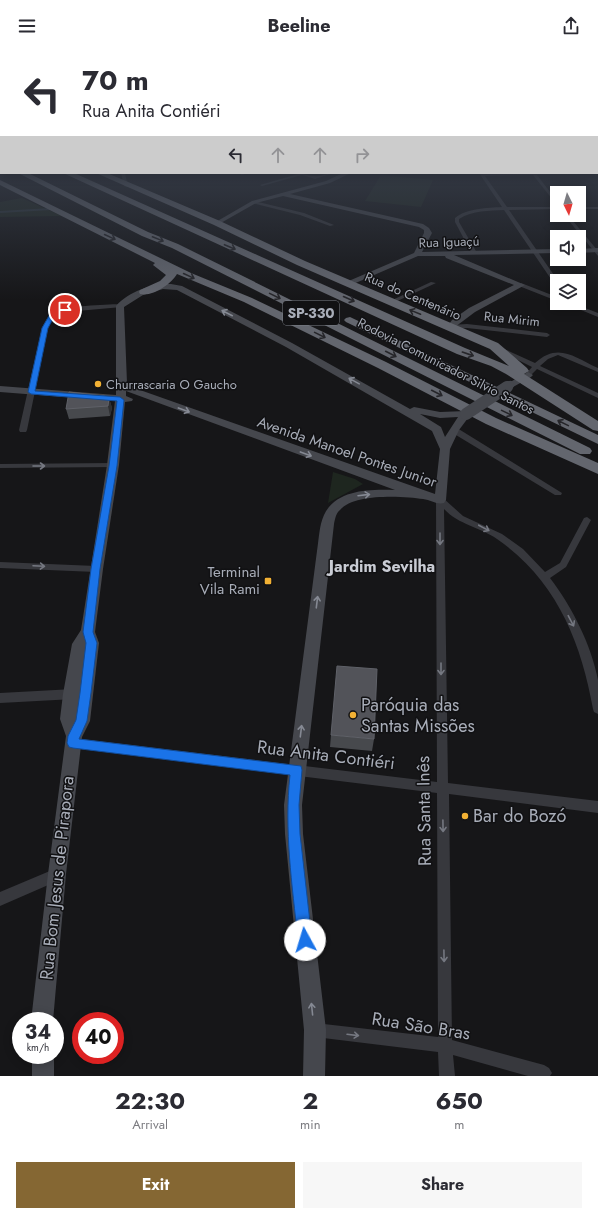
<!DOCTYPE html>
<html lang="en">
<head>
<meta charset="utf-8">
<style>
  :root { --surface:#fff; --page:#f7f7f7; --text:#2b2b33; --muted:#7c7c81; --accent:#856733 }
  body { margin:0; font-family:Jost,sans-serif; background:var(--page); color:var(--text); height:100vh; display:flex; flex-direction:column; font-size:15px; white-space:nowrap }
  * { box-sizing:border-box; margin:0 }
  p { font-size:13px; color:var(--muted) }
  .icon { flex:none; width:22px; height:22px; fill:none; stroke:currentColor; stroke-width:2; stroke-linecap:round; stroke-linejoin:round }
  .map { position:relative; height:1024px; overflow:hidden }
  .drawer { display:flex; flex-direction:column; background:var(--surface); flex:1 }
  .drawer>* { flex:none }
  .top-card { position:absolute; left:0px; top:0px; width:598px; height:122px; box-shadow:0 2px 10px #0003; background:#fff; color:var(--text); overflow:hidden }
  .needle { width:26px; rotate:175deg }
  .buttons { position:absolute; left:550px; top:134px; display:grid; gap:8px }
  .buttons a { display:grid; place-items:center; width:36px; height:36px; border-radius:0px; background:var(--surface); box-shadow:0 2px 10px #0003; font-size:20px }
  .speed { position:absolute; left:12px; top:960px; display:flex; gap:8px; font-size:20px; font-weight:700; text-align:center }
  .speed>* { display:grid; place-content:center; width:52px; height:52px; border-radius:50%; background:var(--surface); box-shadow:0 2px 10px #0003; line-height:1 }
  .speed small { font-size:10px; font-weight:400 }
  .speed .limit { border:6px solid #d22; background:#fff; color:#111 }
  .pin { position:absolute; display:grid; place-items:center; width:34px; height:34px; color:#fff; margin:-17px; border:2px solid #fff; border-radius:50%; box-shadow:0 1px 4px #0007 }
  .me { position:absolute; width:44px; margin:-22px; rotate:354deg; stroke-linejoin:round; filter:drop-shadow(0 0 3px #0008) }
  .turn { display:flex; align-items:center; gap:14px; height:84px; padding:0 16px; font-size:18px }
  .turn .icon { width:52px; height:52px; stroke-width:2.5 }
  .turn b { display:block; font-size:28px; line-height:34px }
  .lanes { display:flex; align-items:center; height:38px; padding:0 16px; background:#0003; justify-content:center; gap:20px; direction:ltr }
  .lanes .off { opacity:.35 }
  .eta { display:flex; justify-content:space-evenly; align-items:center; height:68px; text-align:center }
  .eta b { font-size:24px; font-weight:700; line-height:28px }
  .action { display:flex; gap:8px; margin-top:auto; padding:8px 16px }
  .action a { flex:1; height:46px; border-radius:0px; background:var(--accent); color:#fff; font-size:16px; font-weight:700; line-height:46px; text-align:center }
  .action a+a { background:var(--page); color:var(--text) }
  header { display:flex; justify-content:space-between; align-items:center; height:52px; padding:0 16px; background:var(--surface); font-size:18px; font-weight:700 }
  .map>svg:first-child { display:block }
  .green { fill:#1e261f }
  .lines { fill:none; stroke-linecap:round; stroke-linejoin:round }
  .stream { stroke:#2c353c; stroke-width:2 }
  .street { fill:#37383d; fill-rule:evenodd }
  .secondary { fill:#45474d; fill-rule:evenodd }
  .highway { fill:#63666e; fill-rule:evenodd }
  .secondary-bridge-far1 { stroke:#45474d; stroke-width:8 }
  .secondary-bridge { stroke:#45474d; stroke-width:12 }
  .wall { fill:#47494d }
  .shaded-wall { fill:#2f3033 }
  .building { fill:#525359; stroke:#5f6168 }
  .oneway { stroke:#26262a }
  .oneway2 { stroke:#858993 }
  .oneway3 { stroke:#757881 }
  .route { fill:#1a73e8; stroke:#114b97 }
  .poi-dot { fill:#f2b134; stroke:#111113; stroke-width:1.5 }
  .labels { text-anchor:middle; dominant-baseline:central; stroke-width:3; stroke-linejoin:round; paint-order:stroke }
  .far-street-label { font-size:13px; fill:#a8adb8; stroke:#111113 }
  .far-poi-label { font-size:13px; fill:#a8adb8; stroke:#111113; text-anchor:start }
  .shield { fill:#111113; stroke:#7b7e86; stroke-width:1 }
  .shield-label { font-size:14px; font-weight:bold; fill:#a8adb8 }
  .street-label { font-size:15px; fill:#a8adb8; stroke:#111113 }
  .poi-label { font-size:15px; fill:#a8adb8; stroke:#111113; text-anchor:end }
  .neighbourhood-label { font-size:16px; font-weight:bold; fill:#c9ccd4; stroke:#111113 }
  .near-poi-label { font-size:18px; fill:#a8adb8; stroke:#111113; text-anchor:start }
  .near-street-label { font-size:18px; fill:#a8adb8; stroke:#111113 }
</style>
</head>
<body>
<header><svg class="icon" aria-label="menu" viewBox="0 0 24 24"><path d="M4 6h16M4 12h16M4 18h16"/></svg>Beeline<svg class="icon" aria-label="share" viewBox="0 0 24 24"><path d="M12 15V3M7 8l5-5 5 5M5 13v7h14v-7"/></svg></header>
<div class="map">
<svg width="598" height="1024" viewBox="0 0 598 1024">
  <rect width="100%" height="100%" fill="#161618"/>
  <path class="green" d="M 381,123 L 433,128 L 421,155 L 365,149 Z
    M 22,146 L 62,164 L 0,165 L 0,150 Z
    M 333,420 L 355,427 L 363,432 L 328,451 Z"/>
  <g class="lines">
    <path class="stream" d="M 0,160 L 51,157"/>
    <path class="street" d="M 597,118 L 598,118 L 598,121 L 597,121 Z
      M 121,121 L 125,121 L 128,135 L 124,134 Z
      M 241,121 L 248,121 L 242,123 L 240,122 Z
      M 297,121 C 303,121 308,124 314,124 C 320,125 327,121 334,121 L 315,127 L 302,123 L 262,134 L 260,133 L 298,122 Z
      M 479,121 L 587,121 L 585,122 L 537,123 L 557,149 L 557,153 L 533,123 L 485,124 L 507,155 L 557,155 L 557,157 L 509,158 L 558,229 L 557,234 L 555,233 L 504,158 C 489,159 473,158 459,167 L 459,170 L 477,201 L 472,202 L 455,170 L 455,166 C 467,156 487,156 502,155 Z
      M 254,149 L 304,161 L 334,173 L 330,174 L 300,163 L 252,151 Z
      M 579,155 L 598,155 L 598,157 L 579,157 Z
      M 564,163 L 568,163 L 598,199 L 598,204 Z
      M 431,230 L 436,231 L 393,251 L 388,250 Z
      M 521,231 L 557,245 L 557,249 L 519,234 L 519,232 Z
      M 564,251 L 572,251 L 598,261 L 598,265 Z
      M 120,252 L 122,253 L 122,255 L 66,260 C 57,263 52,268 48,276 L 27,378 L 26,380 L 20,380 L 19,378 L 42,276 C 45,270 48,264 54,261 C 66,253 104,253 120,252 Z
      M 467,272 L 547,281 L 550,283 L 547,285 L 467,276 L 451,277 L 448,275 L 451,273 Z
      M 500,295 L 535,311 C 558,290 574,305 598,316 L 598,320 L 558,303 L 548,307 L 540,314 L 598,341 L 598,346 L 537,317 L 530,324 L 526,324 L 525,323 L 532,315 L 498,298 L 498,296 Z
      M 451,376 L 457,376 L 562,441 L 561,443 L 555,443 L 451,380 Z
      M 113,411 L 117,413 L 116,415 L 0,416 L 0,412 Z
      M 440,445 L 443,446 L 463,464 L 502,482 L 523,497 L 545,520 L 560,511 L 584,466 L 587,465 L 591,468 L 566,515 L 550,526 C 572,555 591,592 598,628 C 598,639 598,651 598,662 L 594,660 L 593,657 C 581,589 556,528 497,487 C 480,475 459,473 444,457 L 448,731 L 598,749 L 598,761 L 449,742 L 452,988 L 544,1013 L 549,1016 L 552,1021 L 550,1024 L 528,1024 L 453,1003 L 455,1024 L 439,1024 L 438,1000 L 315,985 L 310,983 L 308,978 L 310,973 L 315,971 L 438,985 L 437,741 L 73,696 L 69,695 L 67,691 L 69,687 L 73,686 L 437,730 L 436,448 Z
      M 0,510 L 96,514 L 101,517 L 96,520 L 0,516 Z
      M 74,637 L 78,639 L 79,642 L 78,645 L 74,647 L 0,651 L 0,641 Z
      M 57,816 L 62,817 L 63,822 L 62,827 L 0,854 L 0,840 Z"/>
    <path class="secondary" d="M 343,121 L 351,121 L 330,131 L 290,142 L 423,172 L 429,176 L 432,181 L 422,200 L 557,197 L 557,201 L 454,203 L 525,233 L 475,260 L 451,278 L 447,275 L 452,268 L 469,256 L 514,233 L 446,206 L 445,204 L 418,204 L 351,233 L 344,231 L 414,201 L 424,181 L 424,178 L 419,175 L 283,144 L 256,151 L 219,172 L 214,171 L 252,149 L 326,129 Z
      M 598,196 L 598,200 L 579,201 L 579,197 Z
      M 171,232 L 182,234 L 292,291 L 410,357 L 414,355 L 440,360 L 466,359 L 471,362 L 459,378 L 450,397 L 446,448 L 444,451 C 437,453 431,448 423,447 C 404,444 354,441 340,458 C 336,461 335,467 334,472 L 302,753 L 303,782 L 326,978 L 325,1024 L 303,1024 L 304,978 L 285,782 L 284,753 L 317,499 C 319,487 319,474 324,463 C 336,437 371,437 395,438 L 126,339 L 126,344 L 133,347 L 132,349 L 125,350 L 119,413 L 103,517 L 95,580 L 99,591 L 90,669 L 82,685 L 66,822 L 53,969 L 31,969 L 48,822 L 66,684 L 60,667 L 63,642 L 72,592 L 81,578 L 107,413 L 115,349 L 0,340 L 0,334 L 116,343 L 116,254 C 129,239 152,232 171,232 ZM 163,237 L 177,238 L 286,295 L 432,379 L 440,397 L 435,442 L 140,338 L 127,331 L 124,255 L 143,243 ZM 420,362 L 440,366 L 458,365 L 445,385 L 441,375 Z
      M 528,320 L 533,323 L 531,325 L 513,335 L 507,335 L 505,333 Z
      M 32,1003 L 54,1003 L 54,1024 L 32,1024 Z"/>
    <path class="highway" d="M 0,108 L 1,108 L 1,112 L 0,112 Z
      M 18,121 L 28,121 L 148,180 L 178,192 L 590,396 L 592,399 L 590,402 L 580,402 L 172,196 L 142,184 Z
      M 63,121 L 74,121 L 465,296 L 509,314 L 490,297 L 297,213 L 214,173 L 96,121 L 107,121 L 220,169 L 305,209 L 498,291 L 527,316 L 529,319 L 524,322 L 598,369 L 598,379 L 593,378 L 506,322 L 491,314 L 457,302 Z
      M 0,128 L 191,221 L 252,246 L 386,310 L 496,366 L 598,411 L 598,422 L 486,372 L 378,316 L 244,250 L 177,222 C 171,232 153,245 140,242 L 139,240 L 140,238 L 160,229 L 166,223 L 153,213 L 155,211 L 0,133 Z
      M 350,265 L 598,383 L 598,392 L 346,270 L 344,268 L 346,266 Z"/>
    <path class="secondary-bridge-far1" d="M 505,336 L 510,333"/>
    <path class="secondary-bridge" d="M 466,362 L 507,335"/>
  </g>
  <path class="wall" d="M 109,346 L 112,356 L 110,364 L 69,367 L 66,357 Z
    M 331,683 L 374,687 L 372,699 L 330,695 Z"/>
  <path class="shaded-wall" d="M 109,346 L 112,356 L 110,364 L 108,354 Z"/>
  <path class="building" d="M 69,340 L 104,344 L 109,346 L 108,354 L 66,357 Z
    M 337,614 L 377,617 L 374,687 L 331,683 Z"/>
  <defs><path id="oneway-shaft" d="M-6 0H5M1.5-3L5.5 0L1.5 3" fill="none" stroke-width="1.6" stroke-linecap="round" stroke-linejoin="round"/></defs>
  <g class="oneway">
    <use href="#oneway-shaft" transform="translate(110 185) rotate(25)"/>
    <use href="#oneway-shaft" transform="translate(158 187) rotate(22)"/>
    <use href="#oneway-shaft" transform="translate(230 195) rotate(23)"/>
    <use href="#oneway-shaft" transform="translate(189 224) rotate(25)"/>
    <use href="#oneway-shaft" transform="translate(275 244) rotate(26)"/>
    <use href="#oneway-shaft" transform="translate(349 247) rotate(24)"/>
    <use href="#oneway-shaft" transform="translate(415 260) rotate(-158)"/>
    <use href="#oneway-shaft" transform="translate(320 283) rotate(26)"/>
    <use href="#oneway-shaft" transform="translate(391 302) rotate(27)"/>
    <use href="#oneway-shaft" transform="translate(468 302) rotate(19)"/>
    <use href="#oneway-shaft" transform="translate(437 341) rotate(27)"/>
    <use href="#oneway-shaft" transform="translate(507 361) rotate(26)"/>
    <use href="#oneway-shaft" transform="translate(563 371) rotate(-154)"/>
  </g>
  <g class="oneway2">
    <use href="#oneway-shaft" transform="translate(227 261) rotate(-153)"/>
    <use href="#oneway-shaft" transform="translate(354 329) rotate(-151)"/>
    <use href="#oneway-shaft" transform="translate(184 358) rotate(20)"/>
    <use href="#oneway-shaft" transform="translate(306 402) rotate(20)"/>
    <use href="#oneway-shaft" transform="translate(364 443) rotate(-7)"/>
    <use href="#oneway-shaft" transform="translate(317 550) rotate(-83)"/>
    <use href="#oneway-shaft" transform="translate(301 679) rotate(-83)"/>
    <use href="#oneway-shaft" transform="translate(312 957) rotate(-96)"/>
  </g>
  <g class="oneway3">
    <use href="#oneway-shaft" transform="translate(39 414)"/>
    <use href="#oneway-shaft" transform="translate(484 476) rotate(28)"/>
    <use href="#oneway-shaft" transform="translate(440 487) rotate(90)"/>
    <use href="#oneway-shaft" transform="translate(39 514) rotate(3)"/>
    <use href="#oneway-shaft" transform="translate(571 569) rotate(62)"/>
    <use href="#oneway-shaft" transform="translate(441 617) rotate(90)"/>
    <use href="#oneway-shaft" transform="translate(443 774) rotate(89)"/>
    <use href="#oneway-shaft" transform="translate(444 904) rotate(89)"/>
    <use href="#oneway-shaft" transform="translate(353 983) rotate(7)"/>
  </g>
  <linearGradient id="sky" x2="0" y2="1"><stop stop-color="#0c0c0d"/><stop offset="0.42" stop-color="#363c48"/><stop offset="1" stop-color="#363c48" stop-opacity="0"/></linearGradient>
  <rect width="598" height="248" fill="url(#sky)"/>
  <path class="route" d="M 63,257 L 68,258 L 54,265 L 48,276 L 35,339 L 120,345 L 124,348 L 117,414 L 100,517 L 93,580 L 97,591 L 91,641 L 87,669 L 79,687 L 301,714 L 302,718 L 299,753 L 300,782 L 312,888 L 310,892 L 305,894 L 300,892 L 298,888 C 292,832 284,778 290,723 L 73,696 L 69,695 L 67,691 L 68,684 L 76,668 L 80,641 L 86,591 L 83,580 L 91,517 L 109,414 L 117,349 L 31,342 L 28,340 L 42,276 L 50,262 Z"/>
  <g class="poi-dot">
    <circle cx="98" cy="332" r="4"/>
    <rect x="264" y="525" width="8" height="8" rx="2"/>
    <circle cx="353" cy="663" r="4"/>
    <circle cx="465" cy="764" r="4"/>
  </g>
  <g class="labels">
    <g class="far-street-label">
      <text transform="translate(449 190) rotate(-2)">Rua Iguaçú</text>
      <text transform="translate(413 244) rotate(23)">Rua do Centenário</text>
      <text transform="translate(512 267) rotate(6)">Rua Mirim</text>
      <text transform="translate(446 314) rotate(27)">Rodovia Comunicador Silvio Santos</text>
    </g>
    <g class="far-poi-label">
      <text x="106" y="332">Churrascaria O Gaucho</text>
    </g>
    <rect class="shield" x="283" y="249" width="56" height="24" rx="3"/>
    <g class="shield-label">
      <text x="311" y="261">SP-330</text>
    </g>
    <g class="street-label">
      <text transform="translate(347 400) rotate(19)">Avenida Manoel Pontes Junior</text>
    </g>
    <g class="poi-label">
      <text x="260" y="520">Terminal<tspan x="260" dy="17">Vila Rami</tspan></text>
    </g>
    <g class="neighbourhood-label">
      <text x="382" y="514">Jardim Sevilha</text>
    </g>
    <g class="near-poi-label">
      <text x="361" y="653">Paróquia das<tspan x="361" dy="21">Santas Missões</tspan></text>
      <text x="473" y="764">Bar do Bozó</text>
    </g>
    <g class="near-street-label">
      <text transform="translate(326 703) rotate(7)">Rua Anita Contiéri</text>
      <text transform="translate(424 759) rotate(-91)">Rua Santa Inês</text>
      <text transform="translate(57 826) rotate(-84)">Rua Bom Jesus de Pirapora</text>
      <text transform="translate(421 974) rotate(9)">Rua São Bras</text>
    </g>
  </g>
</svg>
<div class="buttons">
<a><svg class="needle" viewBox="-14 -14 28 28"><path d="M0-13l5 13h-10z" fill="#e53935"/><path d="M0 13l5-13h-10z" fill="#7c7c81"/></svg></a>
<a><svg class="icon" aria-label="sound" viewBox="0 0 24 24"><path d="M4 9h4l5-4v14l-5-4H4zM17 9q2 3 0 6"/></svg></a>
<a><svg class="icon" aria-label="layers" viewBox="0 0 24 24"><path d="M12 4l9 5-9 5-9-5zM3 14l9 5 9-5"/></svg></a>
</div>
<div class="speed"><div>34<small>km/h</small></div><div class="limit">40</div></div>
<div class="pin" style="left:65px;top:258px;background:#d93025"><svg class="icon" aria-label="arrive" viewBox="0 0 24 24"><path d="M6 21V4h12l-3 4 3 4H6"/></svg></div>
<svg class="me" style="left:305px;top:888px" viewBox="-20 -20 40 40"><circle r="19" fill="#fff"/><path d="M0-13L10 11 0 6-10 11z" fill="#1a73e8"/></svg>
<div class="top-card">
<div class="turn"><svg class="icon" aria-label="left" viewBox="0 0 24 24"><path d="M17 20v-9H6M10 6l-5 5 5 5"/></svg><div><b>70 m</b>Rua Anita Contiéri</div></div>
<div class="lanes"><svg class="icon" aria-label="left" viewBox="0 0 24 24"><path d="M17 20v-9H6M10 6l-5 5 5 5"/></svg><svg class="icon off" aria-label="ahead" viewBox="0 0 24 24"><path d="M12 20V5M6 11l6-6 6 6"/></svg><svg class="icon off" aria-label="ahead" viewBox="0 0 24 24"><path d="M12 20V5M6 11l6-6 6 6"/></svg><svg class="icon off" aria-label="right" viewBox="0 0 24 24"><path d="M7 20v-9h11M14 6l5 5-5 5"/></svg></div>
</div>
</div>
<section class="drawer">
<div class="eta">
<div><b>22:30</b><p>Arrival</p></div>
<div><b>2</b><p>min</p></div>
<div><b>650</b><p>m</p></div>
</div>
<div class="action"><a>Exit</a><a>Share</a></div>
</section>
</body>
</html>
